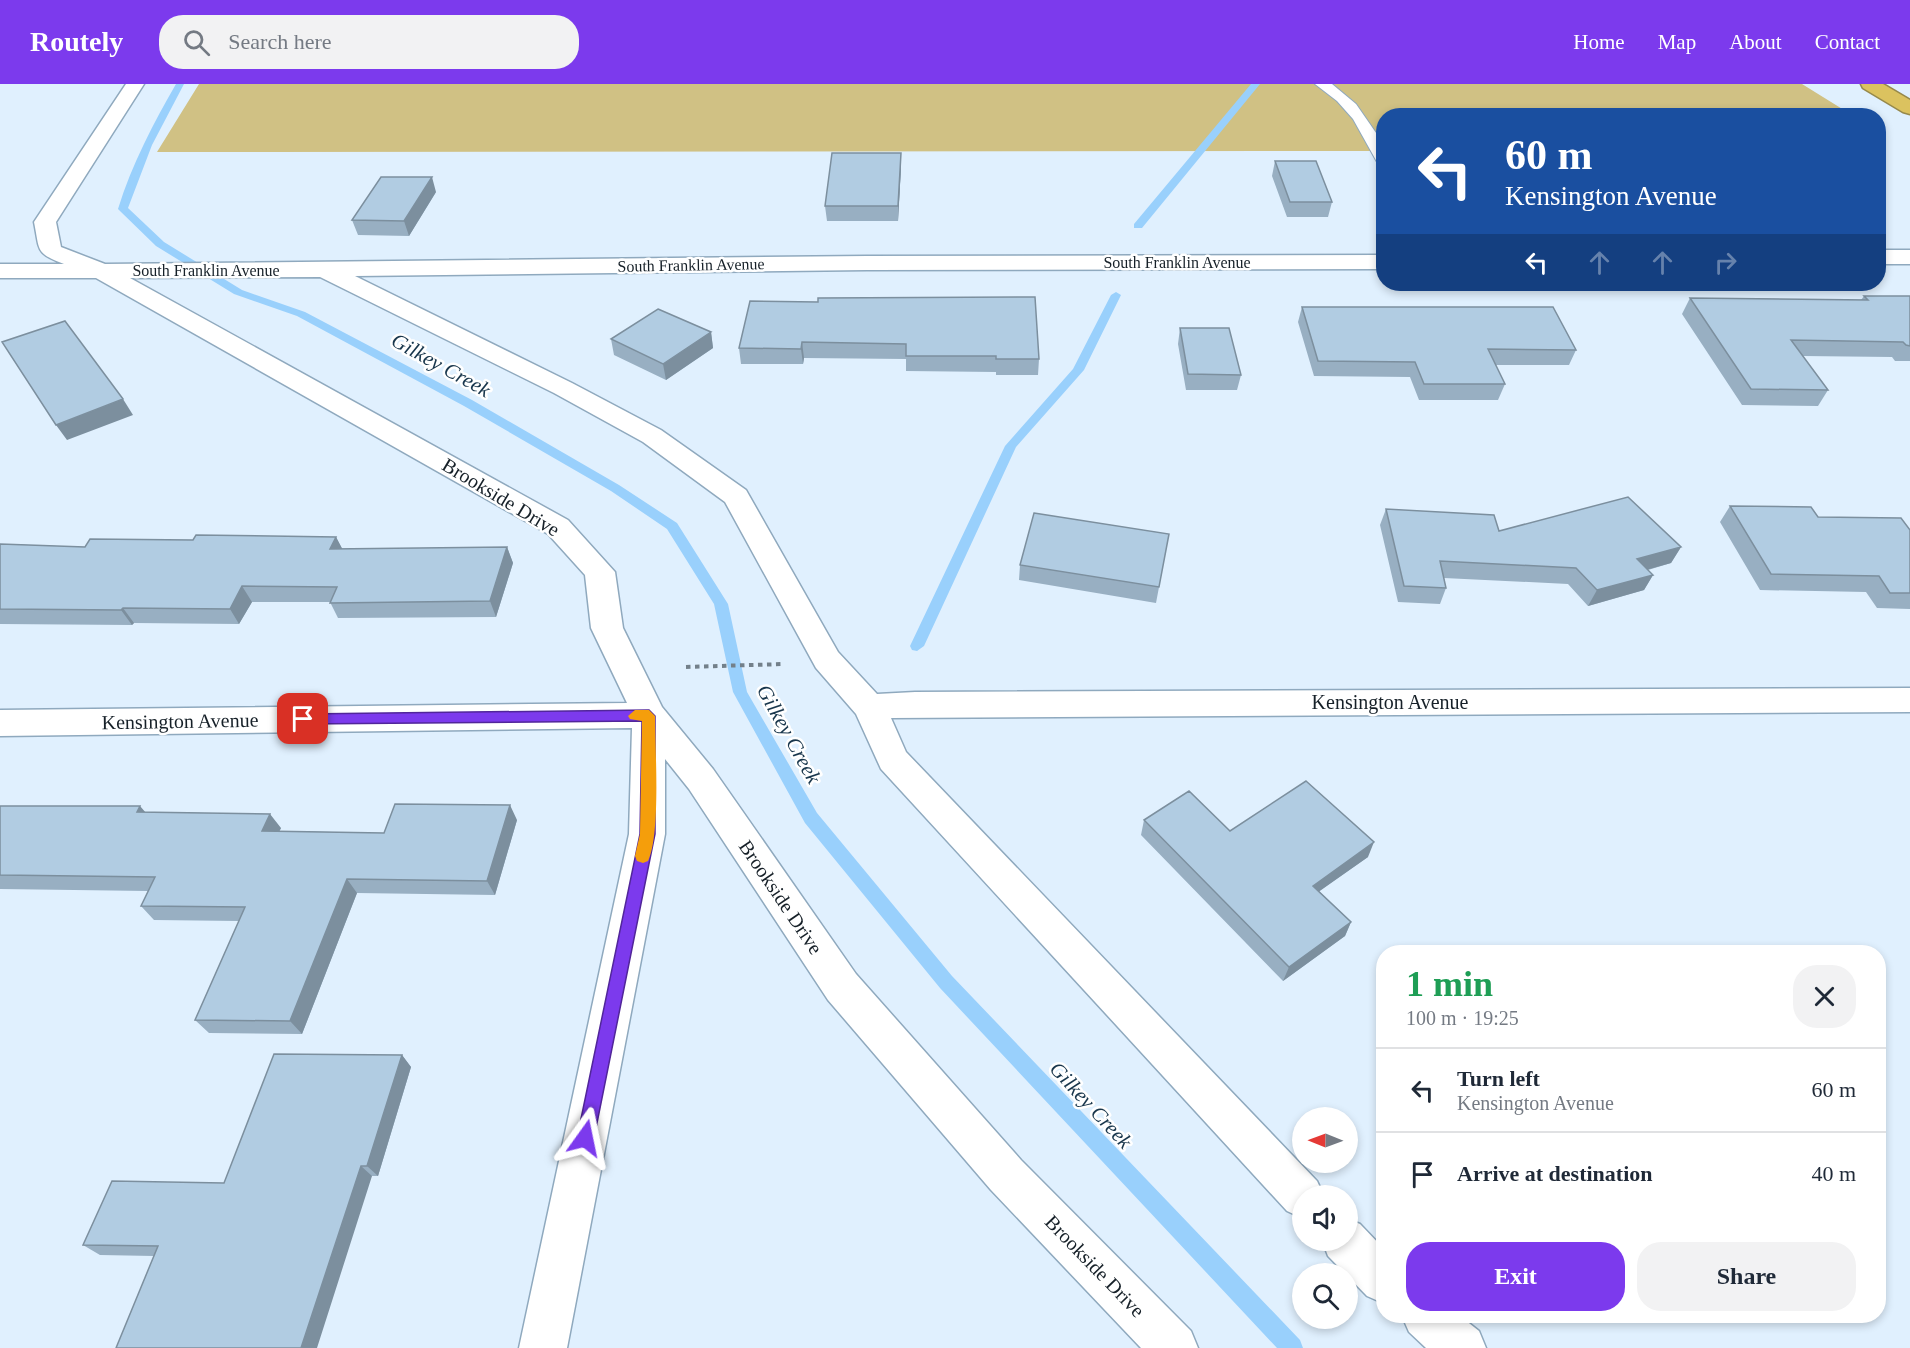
<!DOCTYPE html>
<html lang="en">
<head>
<meta charset="utf-8">
<style>
  :root { --surface:#fff; --page:#f2f2f3; --text:#1f2937; --muted:#747a83; --line:#e0e1e3; --accent:#7c3aed }
  body { margin:0; font-family:"Times New Roman",serif; background:var(--page); color:var(--text); height:100vh; display:flex; flex-direction:column; font-size:22px; white-space:nowrap }
  * { box-sizing:border-box; margin:0 }
  p { font-size:20px; color:var(--muted) }
  .icon { flex:none; width:33px; height:33px; fill:none; stroke:currentColor; stroke-width:2; stroke-linecap:round; stroke-linejoin:round }
  .map { position:relative; flex:1; overflow:hidden }
  .details { position:absolute; left:1376px; top:861px; width:510px; height:378px; display:flex; flex-direction:column; background:var(--surface); border-radius:24px; box-shadow:0 3px 9px #0003 }
  .details>* { flex:none }
  .hud { position:absolute; left:1376px; top:24px; width:510px; height:183px; border-radius:24px; box-shadow:0 3px 9px #0003; background:#1a4fa0; color:#fff; overflow:hidden }
  .needle { width:39px; rotate:271deg }
  .tools { position:absolute; left:1292px; top:1023px; display:grid; gap:12px }
  .tools a { display:grid; place-items:center; width:66px; height:66px; border-radius:50%; background:var(--surface); box-shadow:0 3px 9px #0003; font-size:30px }
  .pin { position:absolute; display:grid; place-items:center; width:51px; height:51px; color:#fff; margin:-26px; border-radius:12px; box-shadow:0 3px 9px #0006 }
  .me { position:absolute; width:66px; margin:-33px; rotate:12deg; stroke-linejoin:round; filter:drop-shadow(0 0 4px #0008) }
  .turn { display:flex; align-items:center; gap:21px; height:126px; padding:0 30px; font-size:27px }
  .turn .icon { width:78px; height:78px; stroke-width:2.5 }
  .turn b { display:block; font-size:42px; line-height:51px }
  .lanes { display:flex; align-items:center; height:57px; padding:0 30px; background:#0003; justify-content:center; gap:30px; direction:ltr }
  .lanes .off { opacity:.35 }
  .round { display:grid; place-items:center; flex:none; width:63px; height:63px; border-radius:24px; background:var(--page) }
  .overview { display:flex; align-items:center; justify-content:space-between; height:102px; padding:0 30px }
  h1 { font-size:36px; font-weight:700; line-height:45px; color:#1e9e55 }
  .cta { display:flex; gap:12px; margin-top:auto; padding:12px 30px }
  .cta a { flex:1; height:69px; border-radius:24px; background:var(--accent); color:#fff; font-size:24px; font-weight:700; line-height:69px; text-align:center }
  .cta a+a { background:var(--page); color:var(--text) }
  ul { padding:0; list-style:none }
  li { display:flex; align-items:center; gap:18px; height:84px; padding:0 30px; border-top:2px solid var(--line) }
  li div { flex:1 }
  li b { display:block; font-size:22px }
  li em { font-style:normal }
  header { display:flex; align-items:center; gap:36px; box-sizing:border-box; height:84px; padding:0 30px; background:var(--accent); color:#fff }
  header strong { font-size:28px }
  nav { display:flex; gap:33px; margin-inline-start:auto; font-size:21px }
  .search { width:420px; height:54px; background:var(--page); display:flex; align-items:center; gap:15px; box-sizing:border-box; padding:0 21px; border-radius:24px; color:var(--muted); font-size:22px }
  .map>svg:first-child { display:block }
  .green { fill:#d0c184 }
  .lines { fill:none; stroke-linecap:round; stroke-linejoin:round }
  .stream { fill:#99d0fc; fill-rule:evenodd }
  .service-casing { stroke:#8fa9be; stroke-width:2 }
  .minor-casing { stroke:#8fa9be; stroke-width:3 }
  .motorway-casing { stroke:#96894c; stroke-width:3 }
  .path { stroke:#73808a; stroke-width:4; stroke-dasharray:4.5 4.5; stroke-linecap:butt }
  .service { fill:#fff; fill-rule:evenodd }
  .minor { fill:#fff; fill-rule:evenodd }
  .motorway { fill:#dbc25f; fill-rule:evenodd }
  .wall { fill:#98afc2 }
  .shaded-wall { fill:#7c8f9e }
  .building { fill:#b1cce2; stroke:#7c8f9e; stroke-width:1.5 }
  .route { fill:#7c3aed; stroke:#51269a; stroke-width:1.5 }
  .slow { fill:#f59e0b }
  .labels { text-anchor:middle; dominant-baseline:central; stroke-width:5; stroke-linejoin:round; paint-order:stroke }
  .far-street-label { font-size:16px; fill:#162028; stroke:#fff }
  .street-label { font-size:20px; fill:#162028; stroke:#fff }
  .water-label { font-size:21px; font-style:italic; fill:#18364c; stroke:#fff }
</style>
</head>
<body>
<header>
<strong>Routely</strong>
<div class="search"><svg class="icon" aria-label="search" viewBox="0 0 24 24"><circle cx="10" cy="10" r="6"/><path d="M15 15l6 6"/></svg>Search here</div>
<nav><a>Home</a><a>Map</a><a>About</a><a>Contact</a></nav>
</header>
<div class="map">
<svg width="1910" height="1264" viewBox="0 0 1910 1264">
  <rect width="100%" height="100%" fill="#e0f0fe"/>
  <path class="green" d="M 199,0 L 1802,0 L 1852,31 L 1383,32 L 1383,67 L 157,68 Z"/>
  <g class="lines">
    <path class="stream" d="M 176,0 L 184,0 L 152,61 L 128,124 L 164,158 L 242,206 L 305,228 L 472,316 L 619,401 L 677,439 L 728,520 L 747,608 L 817,729 L 952,892 L 1300,1256 L 1303,1264 L 1277,1264 L 940,904 L 805,739 L 733,608 L 714,520 L 667,445 L 611,407 L 464,322 L 297,232 L 234,210 L 156,162 L 120,127 L 118,125 C 132,80 153,40 176,0 Z
      M 1251,0 L 1260,0 L 1142,144 L 1134,144 L 1134,140 Z
      M 1116,208 L 1121,211 L 1084,286 L 1016,363 L 924,562 L 917,567 L 912,566 L 910,562 L 1005,362 L 1073,285 L 1111,211 Z"/>
    <defs>
      <path id="service" d="M 1315,0 L 1332,0 L 1356,20 L 1383,59 L 1383,80 L 1377,78 L 1353,35 L 1337,17 Z"/>
      <path id="minor" d="M 126,0 L 144,0 L 56,138 L 61,163 L 105,180 L 867,172 L 1383,171 L 1383,185 L 867,186 L 355,192 L 572,299 L 661,346 L 746,406 L 838,568 L 877,610 L 915,608 L 1910,604 L 1910,628 L 891,634 L 906,668 L 1317,1097 L 1324,1112 L 1302,1112 L 1302,1134 L 1287,1127 L 881,685 L 856,630 L 816,584 L 725,418 L 643,358 L 554,309 L 320,193 L 130,194 L 568,436 L 615,488 L 623,544 L 662,623 L 713,685 L 856,890 L 1021,1076 L 1191,1247 L 1198,1264 L 1141,1264 L 991,1106 L 828,916 L 689,705 L 665,675 L 665,750 L 567,1264 L 519,1264 L 629,750 L 632,644 L 0,652 L 0,626 L 627,619 L 591,544 L 585,491 L 548,450 L 96,194 L 0,194 L 0,180 L 64,180 C 35,169 40,167 34,138 Z
        M 1878,166 L 1910,166 L 1910,180 L 1878,180 Z
        M 1347,1135 L 1360,1140 L 1383,1164 L 1383,1219 L 1367,1212 L 1328,1172 L 1322,1156 L 1347,1156 Z
        M 1402,1232 L 1460,1232 L 1479,1247 L 1486,1264 L 1426,1264 L 1409,1248 Z"/>
      <path id="motorway" d="M 1861,0 L 1883,0 L 1910,16 L 1910,30 L 1903,28 L 1863,4 Z"/>
    </defs>
    <use href="#service" class="service-casing"/>
    <use href="#minor" class="minor-casing"/>
    <use href="#motorway" class="motorway-casing"/>
    <path class="path" d="M 686,583 L 784,580"/>
    <use href="#service" class="service"/>
    <use href="#minor" class="minor"/>
    <use href="#motorway" class="motorway"/>
  </g>
  <path class="wall" d="M 901,69 L 901,83 L 898,137 L 827,137 L 825,122 Z
    M 1275,77 L 1332,118 L 1328,133 L 1287,133 L 1272,92 Z
    M 436,108 L 409,152 L 358,151 L 352,136 Z
    M 1864,212 L 1910,212 L 1910,277 L 1895,277 L 1892,273 L 1803,272 L 1828,306 L 1818,322 L 1742,321 L 1682,230 L 1690,214 L 1861,216 Z
    M 750,217 L 1039,275 L 1038,291 L 996,291 L 996,288 L 906,287 L 906,275 L 804,274 L 803,280 L 741,280 L 739,264 Z
    M 1302,223 L 1576,266 L 1569,281 L 1495,281 L 1505,300 L 1498,316 L 1419,316 L 1410,293 L 1314,292 L 1298,238 Z
    M 1180,244 L 1241,291 L 1237,306 L 1186,306 L 1178,260 Z
    M 711,248 L 713,264 L 666,296 L 614,271 L 611,255 Z
    M 1730,422 L 1910,446 L 1910,525 L 1877,524 L 1866,508 L 1760,506 L 1720,438 Z
    M 1386,425 L 1499,447 L 1681,463 L 1671,479 L 1648,486 L 1653,491 L 1644,506 L 1588,522 L 1568,500 L 1444,494 L 1446,504 L 1440,520 L 1398,518 L 1380,441 Z
    M 1169,450 L 1156,519 L 1019,496 L 1020,481 Z
    M 336,453 L 342,465 L 507,463 L 513,479 L 496,533 L 338,534 L 330,518 L 252,518 L 239,540 L 134,539 L 132,541 L 0,540 L 0,460 L 85,463 L 193,456 Z
    M 0,722 L 145,728 L 281,744 L 279,747 L 384,749 L 517,736 L 495,811 L 357,809 L 302,950 L 209,949 L 195,936 L 239,837 L 154,836 L 141,822 L 148,807 L 0,805 Z
    M 1144,736 L 1230,747 L 1368,773 L 1319,807 L 1351,838 L 1345,852 L 1283,897 L 1141,751 Z
    M 402,971 L 411,983 L 378,1092 L 372,1092 L 154,1172 L 100,1171 L 83,1161 L 224,1099 Z"/>
  <path class="shaded-wall" d="M 901,69 L 901,83 L 898,137 L 898,122 Z
    M 432,93 L 436,108 L 409,152 L 404,137 Z
    M 711,248 L 713,264 L 666,296 L 663,280 Z
    M 802,258 L 804,274 L 803,280 L 801,265 Z
    M 123,315 L 133,331 L 67,356 L 56,341 Z
    M 336,453 L 344,468 L 330,465 Z
    M 507,463 L 513,479 L 496,533 L 490,517 Z
    M 1681,463 L 1671,479 L 1628,491 L 1637,475 Z
    M 1653,491 L 1644,506 L 1588,522 L 1597,506 Z
    M 242,502 L 252,518 L 239,540 L 230,525 Z
    M 123,524 L 134,539 L 132,541 L 121,526 Z
    M 510,721 L 517,736 L 495,811 L 487,797 Z
    M 140,722 L 153,737 L 137,728 Z
    M 270,730 L 281,744 L 273,761 L 262,747 Z
    M 1374,758 L 1368,773 L 1307,816 L 1313,802 Z
    M 347,795 L 357,809 L 302,950 L 290,937 Z
    M 1351,838 L 1345,852 L 1283,897 L 1289,883 Z
    M 402,971 L 411,983 L 378,1092 L 367,1082 Z
    M 361,1082 L 372,1092 L 317,1264 L 301,1264 Z"/>
  <path class="building" d="M 832,69 L 901,69 L 898,122 L 825,122 Z
    M 1275,77 L 1316,77 L 1332,118 L 1290,118 Z
    M 381,93 L 432,93 L 404,137 L 352,136 Z
    M 1864,212 L 1910,212 L 1910,262 L 1906,261 L 1903,258 L 1791,256 L 1828,306 L 1751,305 L 1690,214 L 1868,216 Z
    M 1035,213 L 1039,275 L 996,275 L 996,272 L 906,272 L 906,260 L 802,258 L 801,265 L 739,264 L 750,217 L 818,218 L 818,214 Z
    M 1302,223 L 1553,223 L 1576,266 L 1488,265 L 1505,300 L 1424,300 L 1415,278 L 1318,277 Z
    M 658,225 L 711,248 L 663,280 L 611,255 Z
    M 65,237 L 123,315 L 56,341 L 2,258 Z
    M 1180,244 L 1229,244 L 1241,291 L 1188,290 Z
    M 1628,413 L 1681,463 L 1637,475 L 1653,491 L 1597,506 L 1576,484 L 1440,477 L 1446,504 L 1404,502 L 1386,425 L 1494,431 L 1499,447 Z
    M 1730,422 L 1811,423 L 1818,433 L 1901,434 L 1910,446 L 1910,509 L 1890,509 L 1879,492 L 1771,490 Z
    M 1034,429 L 1169,450 L 1159,503 L 1020,481 Z
    M 196,451 L 336,453 L 330,465 L 507,463 L 490,517 L 330,519 L 337,503 L 242,502 L 230,525 L 123,524 L 121,526 L 0,525 L 0,460 L 85,463 L 90,455 L 193,456 Z
    M 1306,697 L 1374,758 L 1313,802 L 1351,838 L 1289,883 L 1144,736 L 1189,707 L 1230,747 Z
    M 395,720 L 510,721 L 487,797 L 347,795 L 290,937 L 195,936 L 245,823 L 141,822 L 155,793 L 0,791 L 0,722 L 140,722 L 137,728 L 270,730 L 262,747 L 384,749 Z
    M 274,970 L 402,971 L 367,1082 L 361,1082 L 301,1264 L 116,1264 L 158,1162 L 83,1161 L 112,1097 L 224,1099 Z"/>
  <path class="route" d="M 649,626 L 655,632 L 655,750 L 594,1054 L 592,1060 L 585,1062 L 579,1060 L 577,1054 L 640,750 L 642,637 L 303,640 L 296,635 L 303,630 Z"/>
  <path class="slow" d="M 635,626 L 649,626 L 655,632 C 655,665 661,750 648,777 L 643,779 L 637,777 L 635,772 L 640,750 L 642,637 L 630,635 L 628,632 Z"/>
  <g class="labels">
    <g class="far-street-label">
      <text x="1177" y="178">South Franklin Avenue</text>
      <text transform="translate(691 181) rotate(-1)">South Franklin Avenue</text>
      <text x="206" y="186">South Franklin Avenue</text>
    </g>
    <g class="street-label">
      <text transform="translate(501 413) rotate(31)">Brookside Drive</text>
      <text x="1390" y="618">Kensington Avenue</text>
      <text transform="translate(180 637) rotate(-1)">Kensington Avenue</text>
      <text transform="translate(781 813) rotate(56)">Brookside Drive</text>
      <text transform="translate(1095 1182) rotate(46)">Brookside Drive</text>
    </g>
    <g class="water-label">
      <text transform="translate(441 281) rotate(29)">Gilkey Creek</text>
      <text transform="translate(789 650) rotate(61)">Gilkey Creek</text>
      <text transform="translate(1091 1021) rotate(47)">Gilkey Creek</text>
    </g>
  </g>
</svg>
<div class="tools">
<a><svg class="needle" viewBox="-14 -14 28 28"><path d="M0-13l5 13h-10z" fill="#e53935"/><path d="M0 13l5-13h-10z" fill="#747a83"/></svg></a>
<a><svg class="icon" aria-label="sound" viewBox="0 0 24 24"><path d="M4 9h4l5-4v14l-5-4H4zM17 9q2 3 0 6"/></svg></a>
<a><svg class="icon" aria-label="search" viewBox="0 0 24 24"><circle cx="10" cy="10" r="6"/><path d="M15 15l6 6"/></svg></a>
</div>
<div class="pin" style="left:303px;top:635px;background:#d93025"><svg class="icon" aria-label="arrive" viewBox="0 0 24 24"><path d="M6 21V4h12l-3 4 3 4H6"/></svg></div>
<svg class="me" style="left:585px;top:1054px" viewBox="-20 -20 40 40"><path d="M0-17L14 15 0 8-14 15z" fill="#7c3aed" stroke="#fff" stroke-width="4"/></svg>
<div class="hud">
<div class="turn"><svg class="icon" aria-label="left" viewBox="0 0 24 24"><path d="M17 20v-9H6M10 6l-5 5 5 5"/></svg><div><b>60 m</b>Kensington Avenue</div></div>
<div class="lanes"><svg class="icon" aria-label="left" viewBox="0 0 24 24"><path d="M17 20v-9H6M10 6l-5 5 5 5"/></svg><svg class="icon off" aria-label="ahead" viewBox="0 0 24 24"><path d="M12 20V5M6 11l6-6 6 6"/></svg><svg class="icon off" aria-label="ahead" viewBox="0 0 24 24"><path d="M12 20V5M6 11l6-6 6 6"/></svg><svg class="icon off" aria-label="right" viewBox="0 0 24 24"><path d="M7 20v-9h11M14 6l5 5-5 5"/></svg></div>
</div>
<section class="details">
<div class="overview"><div><h1>1 min</h1><p>100 m · 19:25</p></div><a class="round"><svg class="icon" aria-label="close" viewBox="0 0 24 24"><path d="M6 6l12 12M18 6L6 18"/></svg></a></div>
<ul>
<li><svg class="icon" aria-label="left" viewBox="0 0 24 24"><path d="M17 20v-9H6M10 6l-5 5 5 5"/></svg><div><b>Turn left</b><p>Kensington Avenue</p></div><em>60 m</em></li>
<li><svg class="icon" aria-label="arrive" viewBox="0 0 24 24"><path d="M6 21V4h12l-3 4 3 4H6"/></svg><div><b>Arrive at destination</b></div><em>40 m</em></li>
</ul>
<div class="cta"><a>Exit</a><a>Share</a></div>
</section>
</div>
</body>
</html>
